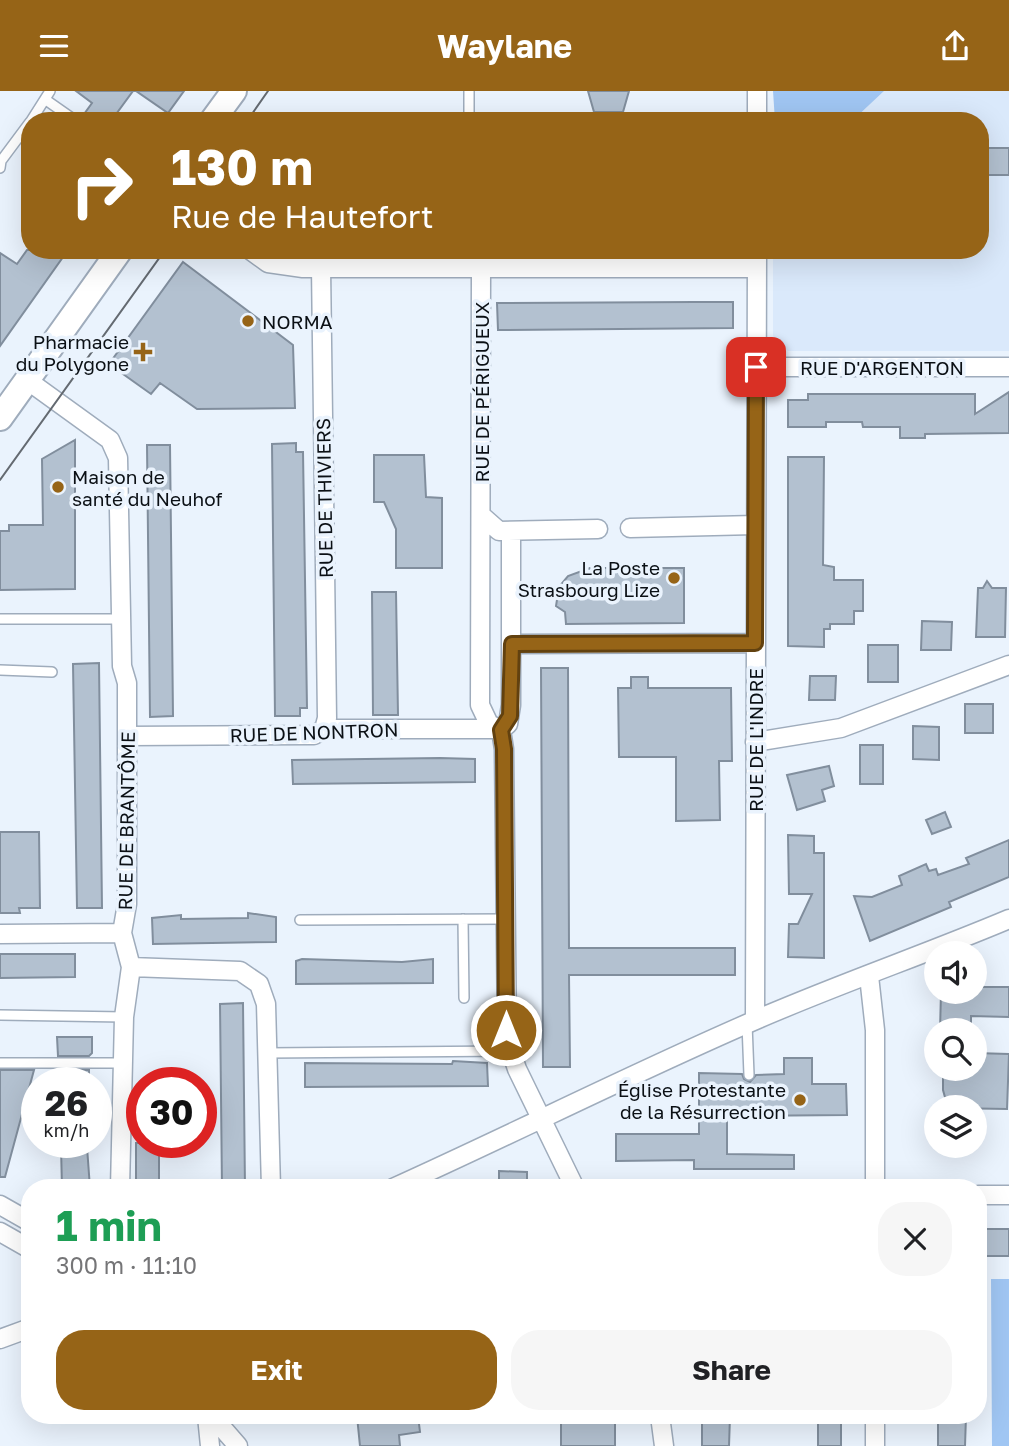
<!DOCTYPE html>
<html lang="en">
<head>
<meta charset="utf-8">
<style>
  :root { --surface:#fff; --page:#f6f6f6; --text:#202124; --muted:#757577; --accent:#966417 }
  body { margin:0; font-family:"Golos Text",sans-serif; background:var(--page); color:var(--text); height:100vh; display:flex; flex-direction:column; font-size:26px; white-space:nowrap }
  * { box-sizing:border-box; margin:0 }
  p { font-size:23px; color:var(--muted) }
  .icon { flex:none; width:38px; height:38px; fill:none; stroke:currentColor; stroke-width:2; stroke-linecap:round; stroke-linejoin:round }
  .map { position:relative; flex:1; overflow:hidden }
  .details { position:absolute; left:21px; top:1088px; width:966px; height:245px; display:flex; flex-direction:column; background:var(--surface); border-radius:28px; box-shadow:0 7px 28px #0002 }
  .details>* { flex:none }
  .hud { position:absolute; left:21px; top:21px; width:968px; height:147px; border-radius:28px; box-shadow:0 7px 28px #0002; background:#966417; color:#fff; overflow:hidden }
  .buttons { position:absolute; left:924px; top:850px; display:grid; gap:14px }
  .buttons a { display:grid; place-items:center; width:63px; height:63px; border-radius:50%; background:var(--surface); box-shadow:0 7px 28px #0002; font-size:35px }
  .speed { position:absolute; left:21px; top:976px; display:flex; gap:14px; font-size:35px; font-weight:700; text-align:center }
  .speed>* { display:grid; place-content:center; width:91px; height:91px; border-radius:50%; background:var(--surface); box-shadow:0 7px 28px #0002; line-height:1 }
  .speed small { font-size:18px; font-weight:400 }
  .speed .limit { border:10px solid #d22; background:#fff; color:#111 }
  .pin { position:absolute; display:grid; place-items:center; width:60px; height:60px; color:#fff; margin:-30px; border-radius:14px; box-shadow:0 4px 10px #0006 }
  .me { position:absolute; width:77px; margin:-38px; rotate:0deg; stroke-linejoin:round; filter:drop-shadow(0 0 5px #0008) }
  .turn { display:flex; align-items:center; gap:24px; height:147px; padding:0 35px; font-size:32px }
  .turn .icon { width:91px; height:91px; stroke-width:2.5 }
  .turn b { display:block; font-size:49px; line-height:60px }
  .round { display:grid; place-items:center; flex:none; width:74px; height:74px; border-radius:28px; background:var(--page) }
  .summary { display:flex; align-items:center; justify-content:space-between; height:119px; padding:0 35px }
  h1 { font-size:42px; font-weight:700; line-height:52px; color:#1e9e55 }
  .button { display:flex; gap:14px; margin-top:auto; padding:14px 35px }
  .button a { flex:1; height:80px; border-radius:28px; background:var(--accent); color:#fff; font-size:28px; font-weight:700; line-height:80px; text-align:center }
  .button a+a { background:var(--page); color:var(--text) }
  header { display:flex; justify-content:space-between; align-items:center; height:91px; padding:0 35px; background:var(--accent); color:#fff; font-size:32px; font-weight:700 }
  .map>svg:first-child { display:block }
  .built { fill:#dae9fb }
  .green { fill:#a0c6f3 }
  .building { fill:#b3c1d0; stroke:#818e9d; stroke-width:2 }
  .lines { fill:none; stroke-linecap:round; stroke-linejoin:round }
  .lane-casing { stroke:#9facbc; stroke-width:12 }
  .street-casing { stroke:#9facbc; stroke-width:21 }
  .secondary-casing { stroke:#9facbc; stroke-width:28 }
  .lane { stroke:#fff; stroke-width:9 }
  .street { stroke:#fff; stroke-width:18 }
  .secondary { stroke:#fff; stroke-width:24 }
  .tram { stroke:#646a71; stroke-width:2 }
  .route-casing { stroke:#62410f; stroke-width:18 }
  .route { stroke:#966417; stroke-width:12 }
  .poi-dot { fill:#966417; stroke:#eaf3fd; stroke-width:2.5 }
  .labels { text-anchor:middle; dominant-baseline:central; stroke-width:7; stroke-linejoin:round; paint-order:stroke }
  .poi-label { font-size:19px; fill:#0b1015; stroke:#eaf3fd; text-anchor:end }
  .street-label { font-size:19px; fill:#0b1015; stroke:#eaf3fd }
</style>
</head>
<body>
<header><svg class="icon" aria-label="menu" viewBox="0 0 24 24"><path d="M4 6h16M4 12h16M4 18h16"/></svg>Waylane<svg class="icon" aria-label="share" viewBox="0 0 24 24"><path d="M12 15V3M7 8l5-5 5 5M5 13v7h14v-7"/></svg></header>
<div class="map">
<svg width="1009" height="1355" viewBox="0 0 1009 1355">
  <rect width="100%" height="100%" fill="#eaf3fd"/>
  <path class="built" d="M 884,0 L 1009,0 L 1009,260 L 788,260 L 773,245 L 773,159 L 980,159 L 980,30 L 852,30 Z"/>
  <path class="green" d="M 773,0 L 884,0 L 852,30 L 775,30 Z
    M 991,1188 L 1009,1188 L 1009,1355 L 992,1355 Z"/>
  <path class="building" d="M 76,0 L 133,0 L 111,30 L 83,30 L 82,26 L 92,12 Z
    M 136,0 L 184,0 L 168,22 Z
    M 588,0 L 629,0 L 623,21 L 594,21 Z
    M 980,57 L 1009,57 L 1009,84 L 980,84 Z
    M 27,159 L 68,159 L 0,255 L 0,162 L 17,173 Z
    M 183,171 L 293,254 L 295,317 L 197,318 L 160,292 L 151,303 L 109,273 Z
    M 694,211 L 733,211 L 733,237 L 498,239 L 497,212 Z
    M 1009,301 L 1009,342 L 925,343 L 925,347 L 900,347 L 900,336 L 863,336 L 862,331 L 826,331 L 826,336 L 788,336 L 788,309 L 808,309 L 808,303 L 975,303 L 975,323 Z
    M 75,349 L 75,498 L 0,499 L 0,440 L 9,440 L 9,434 L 43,434 L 42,368 Z
    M 296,352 L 296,361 L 303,361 L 307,617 L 300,617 L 300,625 L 275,625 L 272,353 Z
    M 147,354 L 170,354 L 173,625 L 150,626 Z
    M 374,364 L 424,364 L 426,406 L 442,407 L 442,477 L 396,477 L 396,438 L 384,411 L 374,411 Z
    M 788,366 L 824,366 L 823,474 L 834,476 L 834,489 L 863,489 L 863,520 L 854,520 L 854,533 L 830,533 L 830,538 L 824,538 L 824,556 L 788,555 Z
    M 590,477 L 684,477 L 684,532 L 566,533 L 565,521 L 556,515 L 559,496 L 568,485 Z
    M 987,490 L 992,497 L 1006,497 L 1005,546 L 976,546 L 978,497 L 983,497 Z
    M 372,501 L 396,501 L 398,624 L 373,624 Z
    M 922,530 L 952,531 L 951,559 L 921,559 Z
    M 868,554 L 898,554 L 898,591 L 868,591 Z
    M 99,572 L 102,817 L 77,817 L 73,573 Z
    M 541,577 L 568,577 L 569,857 L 735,857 L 735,884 L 569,884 L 570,976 L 543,976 Z
    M 810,585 L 836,585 L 835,609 L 809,609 Z
    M 631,586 L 648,586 L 648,597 L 731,597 L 732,670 L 719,670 L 720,729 L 676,730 L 676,666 L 619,666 L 618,597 L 631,597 Z
    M 965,613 L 993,613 L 993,642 L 965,642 Z
    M 913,635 L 939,636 L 939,669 L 913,668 Z
    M 860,654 L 883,654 L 883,693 L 860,693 Z
    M 440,667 L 475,668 L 475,691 L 293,693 L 292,669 Z
    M 829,675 L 834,695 L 822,699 L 825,710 L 797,719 L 787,684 Z
    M 945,721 L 951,736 L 932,743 L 926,729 Z
    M 0,741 L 39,741 L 40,817 L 19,817 L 20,822 L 0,822 Z
    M 788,744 L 814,745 L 814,762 L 824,762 L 824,867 L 788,866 L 789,833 L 798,833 L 812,803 L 789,803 Z
    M 1009,749 L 1009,786 L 949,811 L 951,816 L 870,850 L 854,805 L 872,806 L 902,794 L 899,785 L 926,773 L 929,780 L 936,778 L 938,784 L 969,773 L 966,767 Z
    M 248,822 L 276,826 L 276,851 L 153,853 L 152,827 L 181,824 L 181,828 L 248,827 Z
    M 0,863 L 75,863 L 75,886 L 0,887 Z
    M 302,868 L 402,871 L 433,868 L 433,892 L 296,893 L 296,870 Z
    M 975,896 L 1009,896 L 1009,926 L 971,925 L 971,940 L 940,940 L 941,901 L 975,901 Z
    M 243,912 L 245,1097 L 222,1097 L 220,913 Z
    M 57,946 L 92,946 L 92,962 L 89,965 L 58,965 Z
    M 975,962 L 1009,963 L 1007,1018 L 948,1017 L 943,999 L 943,978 L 975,978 Z
    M 784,967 L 812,967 L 812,993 L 846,993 L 847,1024 L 727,1025 L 727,1063 L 794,1064 L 794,1078 L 694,1078 L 694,1069 L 616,1070 L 616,1043 L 699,1043 L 699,982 L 742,983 L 744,988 L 750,991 L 756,984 L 784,983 Z
    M 453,970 L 487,972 L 488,995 L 305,996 L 305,972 L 452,973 Z
    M 0,979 L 34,979 L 5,1086 L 0,1086 Z
    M 58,979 L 89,979 L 89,992 L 58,992 Z
    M 136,1052 L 159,1052 L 159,1097 L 136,1097 Z
    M 61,1056 L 87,1056 L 90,1097 L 62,1097 Z
    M 499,1080 L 527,1081 L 527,1097 L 499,1097 Z
    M 978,1138 L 1009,1138 L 1009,1165 L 978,1165 Z
    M 357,1325 L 418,1325 L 420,1341 L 399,1344 L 400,1355 L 360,1355 Z
    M 561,1325 L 615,1325 L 615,1355 L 561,1355 Z
    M 702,1325 L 730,1325 L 729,1355 L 702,1355 Z
    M 818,1325 L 841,1325 L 841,1355 L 818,1355 Z
    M 938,1325 L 966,1325 L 965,1355 L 938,1355 Z"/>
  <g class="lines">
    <defs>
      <path id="lane" d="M 46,9 L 76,30
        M 31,30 L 50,0
        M 469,30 L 469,0
        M 0,77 L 1,70 L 30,31
        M 468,159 L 468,177
        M 0,528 L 122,528
        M 0,579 L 52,581
        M 463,828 L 464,907
        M 300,829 L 506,828
        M 0,924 L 124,926
        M 747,933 L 749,984
        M 267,962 L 510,960
        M 0,972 L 123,972"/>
      <path id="street" d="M 757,30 L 757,0
        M 250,159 L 268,172 L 303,177 L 757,177
        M 321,176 L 327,627 L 324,638
        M 481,177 L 480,614 L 489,633 L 501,639
        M 756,276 L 1009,276
        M 27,289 L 110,349 L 118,367 L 122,575 L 127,592 L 127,813 L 122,842 L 131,876 L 124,926 L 120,1097
        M 482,425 L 499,440 L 598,438
        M 630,437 L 755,434
        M 512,553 L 755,552
        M 501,639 L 504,658 L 507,948 L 517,978 L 575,1097
        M 501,639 L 508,633 L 511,614 L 511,441
        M 127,645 L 314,644 L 324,638 L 500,638
        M 755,651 L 841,637 L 1009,574
        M 0,843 L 122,842
        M 131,876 L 240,880 L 259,893 L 266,913 L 271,1097
        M 869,885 L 875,939 L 875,1097
        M 755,929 L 757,159
        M 393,1097 C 515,1042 635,981 758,928 C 841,892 926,863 1009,828
        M 978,1104 L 1009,1104
        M 0,1114 L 30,1131
        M 0,1141 L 30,1158
        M 0,1248 L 30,1237
        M 207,1325 L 210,1355
        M 212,1325 L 238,1355
        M 660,1325 L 664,1355
        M 875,1355 L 875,1325"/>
      <path id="secondary" d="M 212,30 L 234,0
        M 0,327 L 120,159"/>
    </defs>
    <use href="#lane" class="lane-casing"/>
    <use href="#street" class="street-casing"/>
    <use href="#secondary" class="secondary-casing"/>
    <use href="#lane" class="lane"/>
    <use href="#street" class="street"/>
    <use href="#secondary" class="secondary"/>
    <path class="tram" d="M 247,30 L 268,0
      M 0,389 L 165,159"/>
  </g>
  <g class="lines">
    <defs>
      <path id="route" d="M 506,939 L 504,658 L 501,639 L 510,625 L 512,553 L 755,552 L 756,276"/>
    </defs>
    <use href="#route" class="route-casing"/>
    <use href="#route" class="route"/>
  </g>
  <g class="poi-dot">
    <circle cx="248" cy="230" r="7"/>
    <path d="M139.5 250.5h7v7h7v7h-7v7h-7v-7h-7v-7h7z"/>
    <circle cx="58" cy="396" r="7"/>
    <circle cx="674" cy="487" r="7"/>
    <circle cx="800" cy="1009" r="7"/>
  </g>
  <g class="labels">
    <g class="poi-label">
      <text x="262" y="230" text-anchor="start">NORMA</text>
      <text x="129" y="250">Pharmacie<tspan x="129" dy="22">du Polygone</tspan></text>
      <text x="72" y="385" text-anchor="start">Maison de<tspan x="72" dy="22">santé du Neuhof</tspan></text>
      <text x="660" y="476">La Poste<tspan x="660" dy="22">Strasbourg Lize</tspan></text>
      <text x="786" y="998">Église Protestante<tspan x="786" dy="22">de la Résurrection</tspan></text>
    </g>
    <g class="street-label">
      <text x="882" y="276">RUE D'ARGENTON</text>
      <text transform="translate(481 301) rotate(-90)">RUE DE PÉRIGUEUX</text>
      <text transform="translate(324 407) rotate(-91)">RUE DE THIVIERS</text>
      <text transform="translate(314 641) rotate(-2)">RUE DE NONTRON</text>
      <text transform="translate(755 649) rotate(-90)">RUE DE L'INDRE</text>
      <text transform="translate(126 730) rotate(-89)">RUE DE BRANTÔME</text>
    </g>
  </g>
</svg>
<div class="buttons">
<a><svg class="icon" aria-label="sound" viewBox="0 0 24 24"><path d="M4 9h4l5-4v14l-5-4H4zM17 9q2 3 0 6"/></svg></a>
<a><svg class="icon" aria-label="search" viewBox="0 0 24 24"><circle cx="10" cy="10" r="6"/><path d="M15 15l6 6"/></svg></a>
<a><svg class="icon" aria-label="layers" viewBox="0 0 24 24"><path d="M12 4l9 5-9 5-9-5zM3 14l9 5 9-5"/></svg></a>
</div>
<div class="speed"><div>26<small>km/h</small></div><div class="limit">30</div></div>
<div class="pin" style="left:756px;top:276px;background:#d93025"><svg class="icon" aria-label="arrive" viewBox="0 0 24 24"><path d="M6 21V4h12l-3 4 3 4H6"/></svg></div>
<svg class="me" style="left:506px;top:939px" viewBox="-20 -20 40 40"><circle r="17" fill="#966417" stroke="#fff" stroke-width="3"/><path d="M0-11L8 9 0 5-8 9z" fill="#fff"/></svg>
<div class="hud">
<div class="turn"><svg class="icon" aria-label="right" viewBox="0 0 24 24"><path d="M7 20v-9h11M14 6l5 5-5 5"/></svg><div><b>130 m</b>Rue de Hautefort</div></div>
</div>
<section class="details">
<div class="summary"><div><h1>1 min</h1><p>300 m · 11:10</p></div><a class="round"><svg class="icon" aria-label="close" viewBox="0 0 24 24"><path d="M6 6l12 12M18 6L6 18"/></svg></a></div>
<div class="button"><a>Exit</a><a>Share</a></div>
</section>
</div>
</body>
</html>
